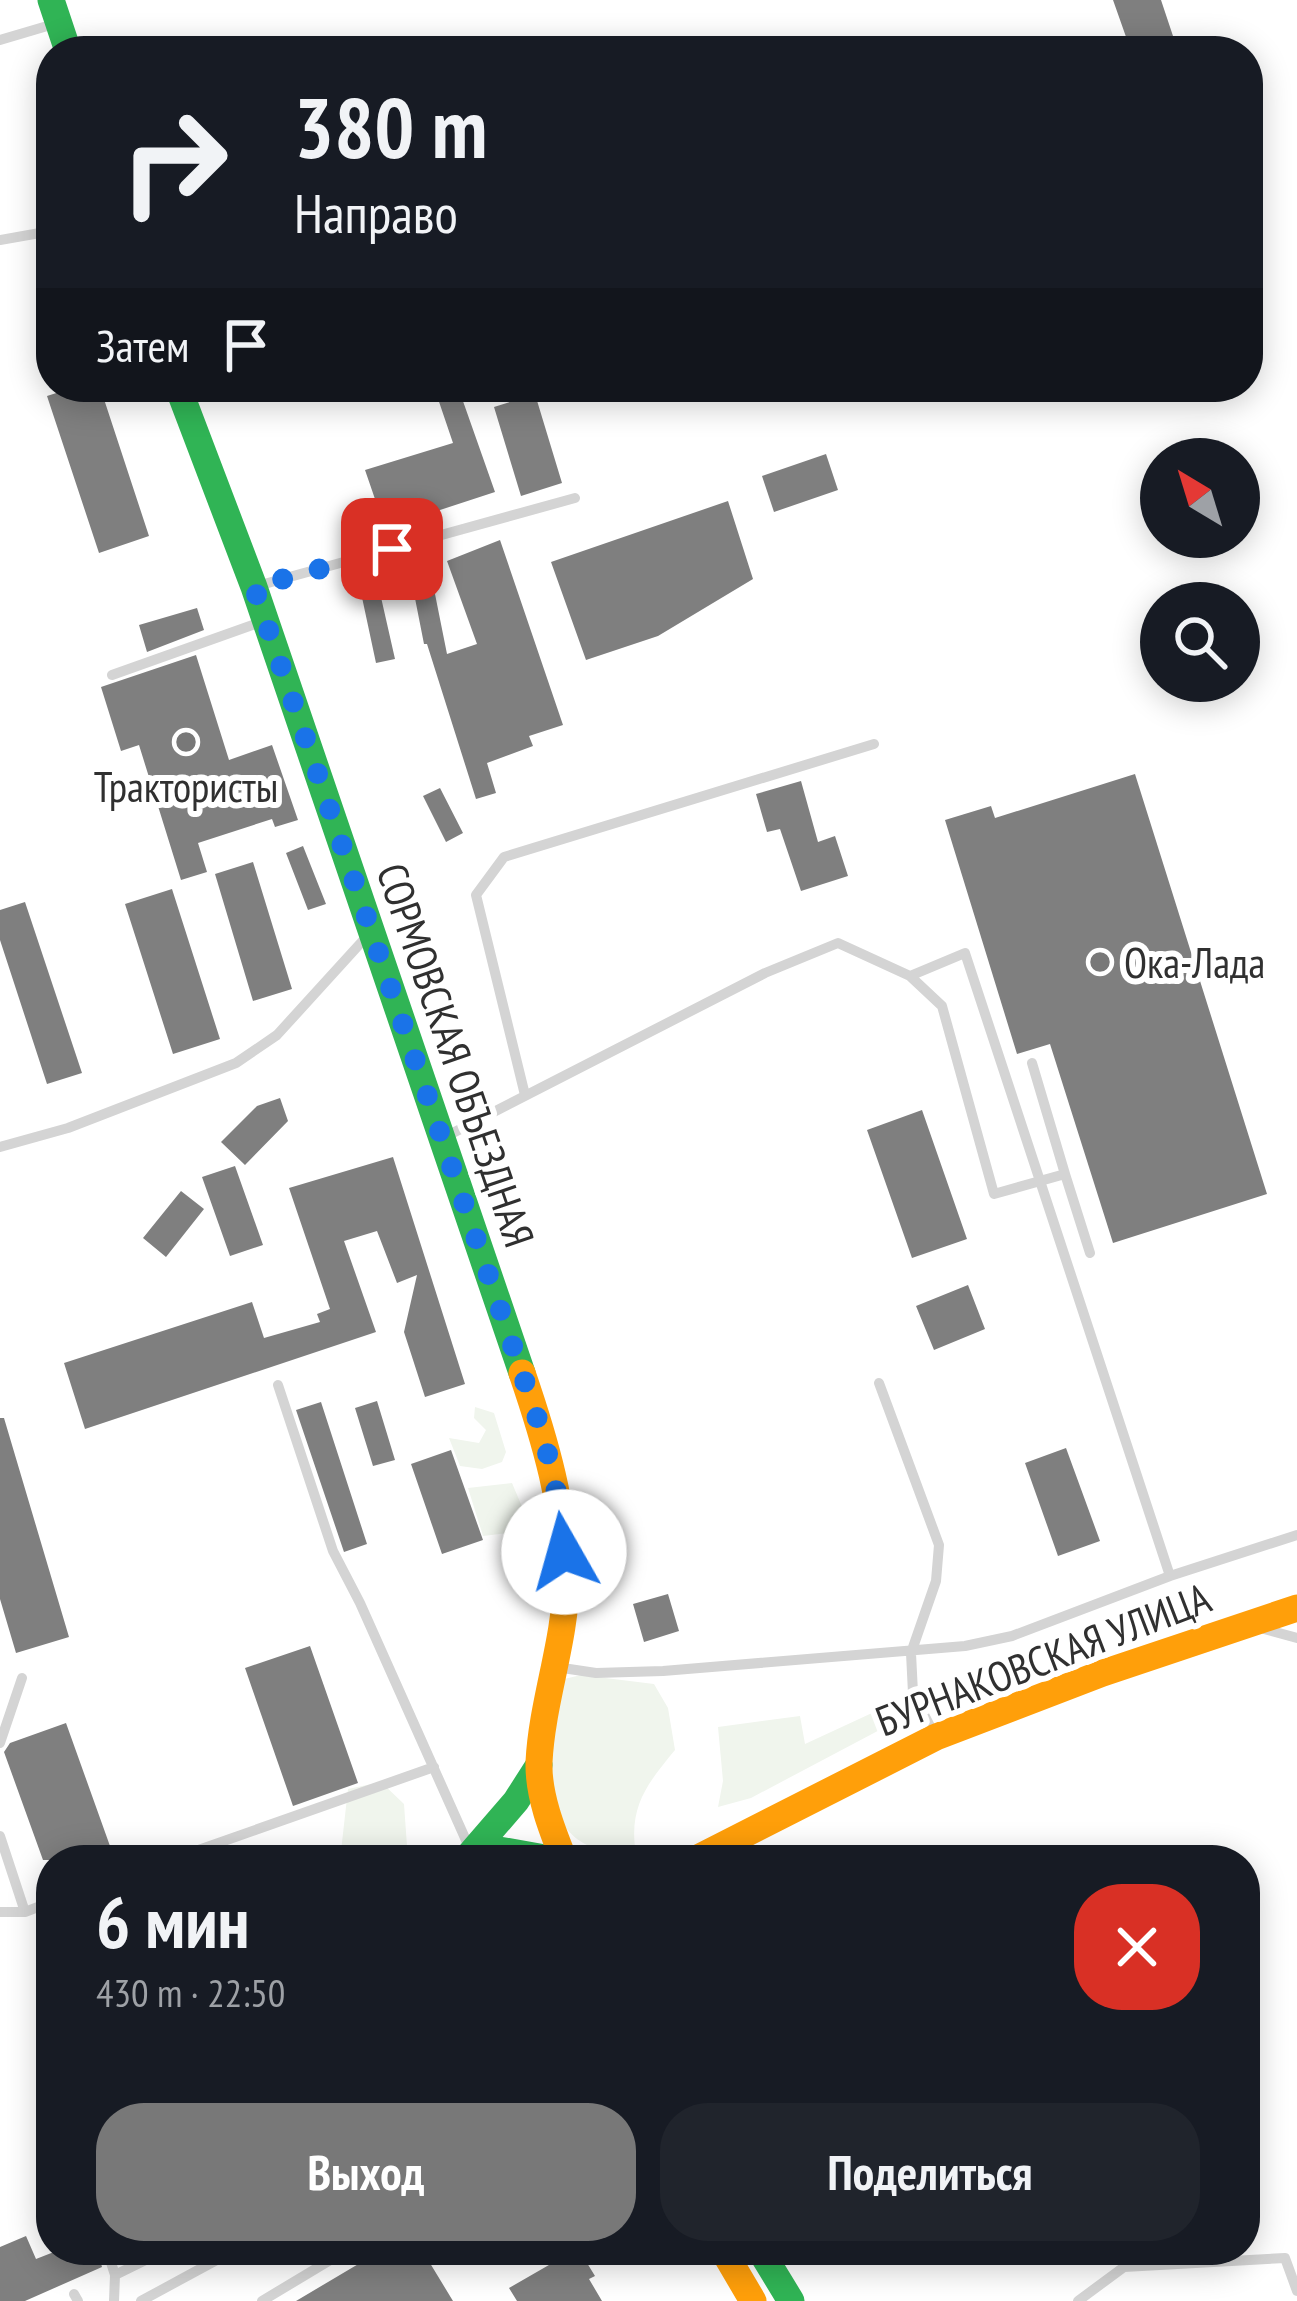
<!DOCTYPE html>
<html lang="ru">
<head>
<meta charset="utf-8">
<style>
  :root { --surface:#171b24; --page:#20242c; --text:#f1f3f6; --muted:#9ea1a6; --accent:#787878 }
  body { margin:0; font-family:"PT Sans Narrow",sans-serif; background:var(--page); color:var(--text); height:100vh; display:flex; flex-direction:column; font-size:45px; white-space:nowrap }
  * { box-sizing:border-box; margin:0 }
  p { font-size:39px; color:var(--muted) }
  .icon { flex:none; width:66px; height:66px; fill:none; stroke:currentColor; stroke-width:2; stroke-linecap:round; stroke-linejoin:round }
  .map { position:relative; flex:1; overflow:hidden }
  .drawer { position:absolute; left:36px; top:1845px; width:1224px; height:420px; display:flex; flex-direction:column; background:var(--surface); border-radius:48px; box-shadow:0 6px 30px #0003 }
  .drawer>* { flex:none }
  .top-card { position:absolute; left:36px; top:36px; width:1227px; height:366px; border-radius:48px; box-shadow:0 6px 30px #0003; background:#171b24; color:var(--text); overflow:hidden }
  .needle { width:78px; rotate:322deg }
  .tools { position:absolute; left:1140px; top:438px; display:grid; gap:24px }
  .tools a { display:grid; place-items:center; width:120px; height:120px; border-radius:50%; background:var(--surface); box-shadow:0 6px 30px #0003; font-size:60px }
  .pin { position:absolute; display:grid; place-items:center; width:102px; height:102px; color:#fff; margin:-51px; border-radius:24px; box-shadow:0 6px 18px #0006 }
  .me { position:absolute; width:132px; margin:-66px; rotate:353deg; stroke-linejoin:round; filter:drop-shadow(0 0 9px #0008) }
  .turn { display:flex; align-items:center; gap:42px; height:252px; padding:0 60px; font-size:54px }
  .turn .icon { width:156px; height:156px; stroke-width:2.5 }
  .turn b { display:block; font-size:84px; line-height:102px }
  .then { display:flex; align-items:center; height:114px; padding:0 60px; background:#0003; gap:24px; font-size:45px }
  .round { display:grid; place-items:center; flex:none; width:126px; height:126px; border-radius:48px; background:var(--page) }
  .summary { display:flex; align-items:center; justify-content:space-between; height:204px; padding:0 60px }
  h1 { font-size:72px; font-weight:600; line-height:90px }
  .action { display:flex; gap:24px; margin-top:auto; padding:24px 60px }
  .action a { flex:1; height:138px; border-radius:48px; background:var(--accent); color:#fff; font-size:48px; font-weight:600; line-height:138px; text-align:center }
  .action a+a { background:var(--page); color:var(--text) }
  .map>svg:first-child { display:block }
  .green { fill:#f0f5ed }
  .building { fill:#7f7f7f }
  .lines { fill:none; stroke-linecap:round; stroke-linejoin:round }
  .lane { stroke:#d4d4d4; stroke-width:10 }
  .fast { stroke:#30b455; stroke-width:27 }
  .slow { stroke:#ff9f0a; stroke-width:27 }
  .route { stroke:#1a73e8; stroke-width:21; stroke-dasharray:0 37.8 }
  .poi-dot { fill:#787878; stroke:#fff; stroke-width:4.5 }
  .labels { text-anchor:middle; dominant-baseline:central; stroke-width:12; stroke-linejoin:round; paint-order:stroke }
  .poi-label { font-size:42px; fill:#303030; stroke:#fff }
  .street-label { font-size:42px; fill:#303030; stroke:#fff }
</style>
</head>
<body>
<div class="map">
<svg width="1297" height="2301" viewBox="0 0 1297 2301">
  <rect width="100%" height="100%" fill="#fff"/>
  <path class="green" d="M 475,1407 L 494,1413 L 506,1452 L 502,1462 L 482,1469 L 460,1466 L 449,1438 L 479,1443 L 486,1430 L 474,1418 Z
    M 512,1483 L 523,1509 L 524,1531 L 483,1536 L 468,1488 Z
    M 581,1675 L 654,1684 L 668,1708 L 675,1750 C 647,1784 628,1807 636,1854 C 528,1856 547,1757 556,1681 Z
    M 872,1713 L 889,1725 L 751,1798 L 718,1807 L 723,1781 L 718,1727 L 800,1716 L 805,1744 Z
    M 381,1782 L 404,1804 L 408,1860 L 340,1860 L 348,1789 Z"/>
  <path class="building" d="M 1113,0 L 1161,0 L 1178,51 L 1131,51 Z
    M 75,387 L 100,387 L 149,536 L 99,553 L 47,396 Z
    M 434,387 L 458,387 L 495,492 L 385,528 L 365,470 L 453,443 Z
    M 535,394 L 562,483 L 521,496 L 494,407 Z
    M 826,454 L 838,490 L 774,512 L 762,476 Z
    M 728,501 L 753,579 L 658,636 L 586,660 L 551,562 Z
    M 500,540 L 563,725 L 529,736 L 533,746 L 487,763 L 496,793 L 476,799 L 427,644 L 424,644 L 410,573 L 430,569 L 447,654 L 477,644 L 447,561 Z
    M 378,584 L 395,659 L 376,663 L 360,588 Z
    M 197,608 L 204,630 L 147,652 L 139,625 Z
    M 196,655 L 229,760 L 272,745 L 298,820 L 275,827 L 272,819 L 198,843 L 207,872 L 181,880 L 139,745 L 121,751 L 101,687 Z
    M 1135,774 L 1267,1194 L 1113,1243 L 1050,1044 L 1017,1054 L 945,820 L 991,806 L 995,818 Z
    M 801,781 L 818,842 L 835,836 L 848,876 L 801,891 L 780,829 L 767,832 L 756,794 Z
    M 440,788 L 463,833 L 446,842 L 423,796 Z
    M 303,846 L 326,904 L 308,910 L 286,853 Z
    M 253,862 L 292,989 L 253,1001 L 215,874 Z
    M 172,889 L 220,1039 L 173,1054 L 125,904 Z
    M 25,902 L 82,1073 L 47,1084 L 0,940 L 0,910 Z
    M 280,1098 L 288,1121 L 245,1165 L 221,1142 L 257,1106 Z
    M 922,1110 L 967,1239 L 912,1258 L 867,1130 Z
    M 393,1157 L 465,1384 L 425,1397 L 404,1332 L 417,1275 L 397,1283 L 377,1231 L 344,1241 L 376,1332 L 85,1429 L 64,1363 L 252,1302 L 264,1338 L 320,1322 L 317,1314 L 330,1309 L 289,1188 Z
    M 235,1166 L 263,1245 L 230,1256 L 202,1177 Z
    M 181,1191 L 204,1209 L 166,1257 L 143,1238 Z
    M 968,1285 L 985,1329 L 934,1350 L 916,1306 Z
    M 377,1401 L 395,1460 L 373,1466 L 355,1408 Z
    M 321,1402 L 367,1544 L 344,1552 L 296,1410 Z
    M 0,1418 L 4,1418 L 69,1637 L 16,1653 L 0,1599 Z
    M 1066,1448 L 1100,1541 L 1058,1556 L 1025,1463 Z
    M 451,1450 L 483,1540 L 442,1554 L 411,1464 Z
    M 668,1594 L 679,1631 L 644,1642 L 633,1604 Z
    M 310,1646 L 358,1783 L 293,1806 L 245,1668 Z
    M 66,1723 L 115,1860 L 43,1860 L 4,1752 L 10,1743 Z
    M 26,2236 L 36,2259 L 59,2250 L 97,2250 L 102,2267 L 25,2301 L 0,2301 L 0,2247 Z
    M 382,2250 L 422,2250 L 453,2301 L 296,2301 Z
    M 575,2250 L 579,2250 L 595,2276 L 589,2279 L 602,2301 L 517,2301 L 509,2288 Z"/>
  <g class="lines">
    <path class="lane" d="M 0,40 L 54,24
      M 0,240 L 51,231
      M 257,586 L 575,498
      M 112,675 L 261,622
      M 910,976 L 965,953 L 1170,1576
      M 525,1095 L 476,895 L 504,857 L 874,744
      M 443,1138 L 765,973 L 838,943 L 910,976 L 942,1006 L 994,1194 L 1065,1174 L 1032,1063
      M 0,1147 L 68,1128 L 236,1063 L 277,1035 L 368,935
      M 1065,1174 L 1090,1253
      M 879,1383 L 939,1545 L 936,1581 L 911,1653 L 913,1693 L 933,1732
      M 278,1385 L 333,1551 L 360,1603 L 469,1847
      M 1264,1629 L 1297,1638
      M 556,1667 L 596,1673 L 663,1671 L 965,1646 L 1012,1636 L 1170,1576 L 1297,1535
      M 0,1743 L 22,1678
      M 0,1836 L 25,1912 L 51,1902
      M 170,1860 L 434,1767
      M 0,1912 L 25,1912
      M 107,2250 L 115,2275
      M 74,2294 L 78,2301
      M 114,2301 L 115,2275 L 166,2250
      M 141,2301 L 235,2250
      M 262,2301 L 347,2250
      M 1078,2301 L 1124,2267 L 1285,2258 L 1297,2291"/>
    <path class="fast" d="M 51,0 L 68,51
      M 178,387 L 254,587 L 522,1373
      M 473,1855 L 499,1850 L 556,1860
      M 465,1860 L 516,1801 L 539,1765
      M 760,2250 L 791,2301"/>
    <path class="slow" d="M 522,1373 C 545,1440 565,1508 566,1580 C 566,1640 542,1701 539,1762 C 538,1795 552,1830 564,1860
      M 694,1860 L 936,1737 L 1103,1673 L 1297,1608
      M 723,2250 L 753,2301"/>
  </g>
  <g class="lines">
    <path class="route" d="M 392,549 L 254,587 L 544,1438 L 562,1517 L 564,1552"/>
  </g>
  <g class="poi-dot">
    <circle cx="186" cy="742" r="12"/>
    <circle cx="1100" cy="962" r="12"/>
  </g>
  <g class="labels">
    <g class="poi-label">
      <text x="186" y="786">Трактористы</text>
      <text x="1124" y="962" text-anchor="start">Ока-Лада</text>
    </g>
    <g class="street-label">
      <text transform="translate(456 1055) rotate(71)">СОРМОВСКАЯ ОБЪЕЗДНАЯ</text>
      <text transform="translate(1043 1659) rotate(-21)">БУРНАКОВСКАЯ УЛИЦА</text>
    </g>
  </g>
</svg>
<div class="tools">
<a><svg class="needle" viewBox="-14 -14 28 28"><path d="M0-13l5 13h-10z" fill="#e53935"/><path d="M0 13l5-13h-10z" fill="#9ea1a6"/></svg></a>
<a><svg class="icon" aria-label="search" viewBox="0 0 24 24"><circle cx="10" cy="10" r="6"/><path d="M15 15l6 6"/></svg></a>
</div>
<div class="pin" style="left:392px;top:549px;background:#d93025"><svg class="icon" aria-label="arrive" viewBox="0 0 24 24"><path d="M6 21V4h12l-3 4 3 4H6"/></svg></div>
<svg class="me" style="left:564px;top:1552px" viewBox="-20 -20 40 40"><circle r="19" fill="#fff"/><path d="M0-13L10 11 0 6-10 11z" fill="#1a73e8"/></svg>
<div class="top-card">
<div class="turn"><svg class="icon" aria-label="right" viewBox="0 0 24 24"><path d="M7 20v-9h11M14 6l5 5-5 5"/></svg><div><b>380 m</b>Направо</div></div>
<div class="then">Затем<svg class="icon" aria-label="arrive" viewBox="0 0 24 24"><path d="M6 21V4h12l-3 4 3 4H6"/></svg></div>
</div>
<section class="drawer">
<div class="summary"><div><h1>6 мин</h1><p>430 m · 22:50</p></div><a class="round" style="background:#d93025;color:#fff"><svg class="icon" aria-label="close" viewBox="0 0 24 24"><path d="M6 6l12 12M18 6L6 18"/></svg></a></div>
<div class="action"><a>Выход</a><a>Поделиться</a></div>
</section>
</div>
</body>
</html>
